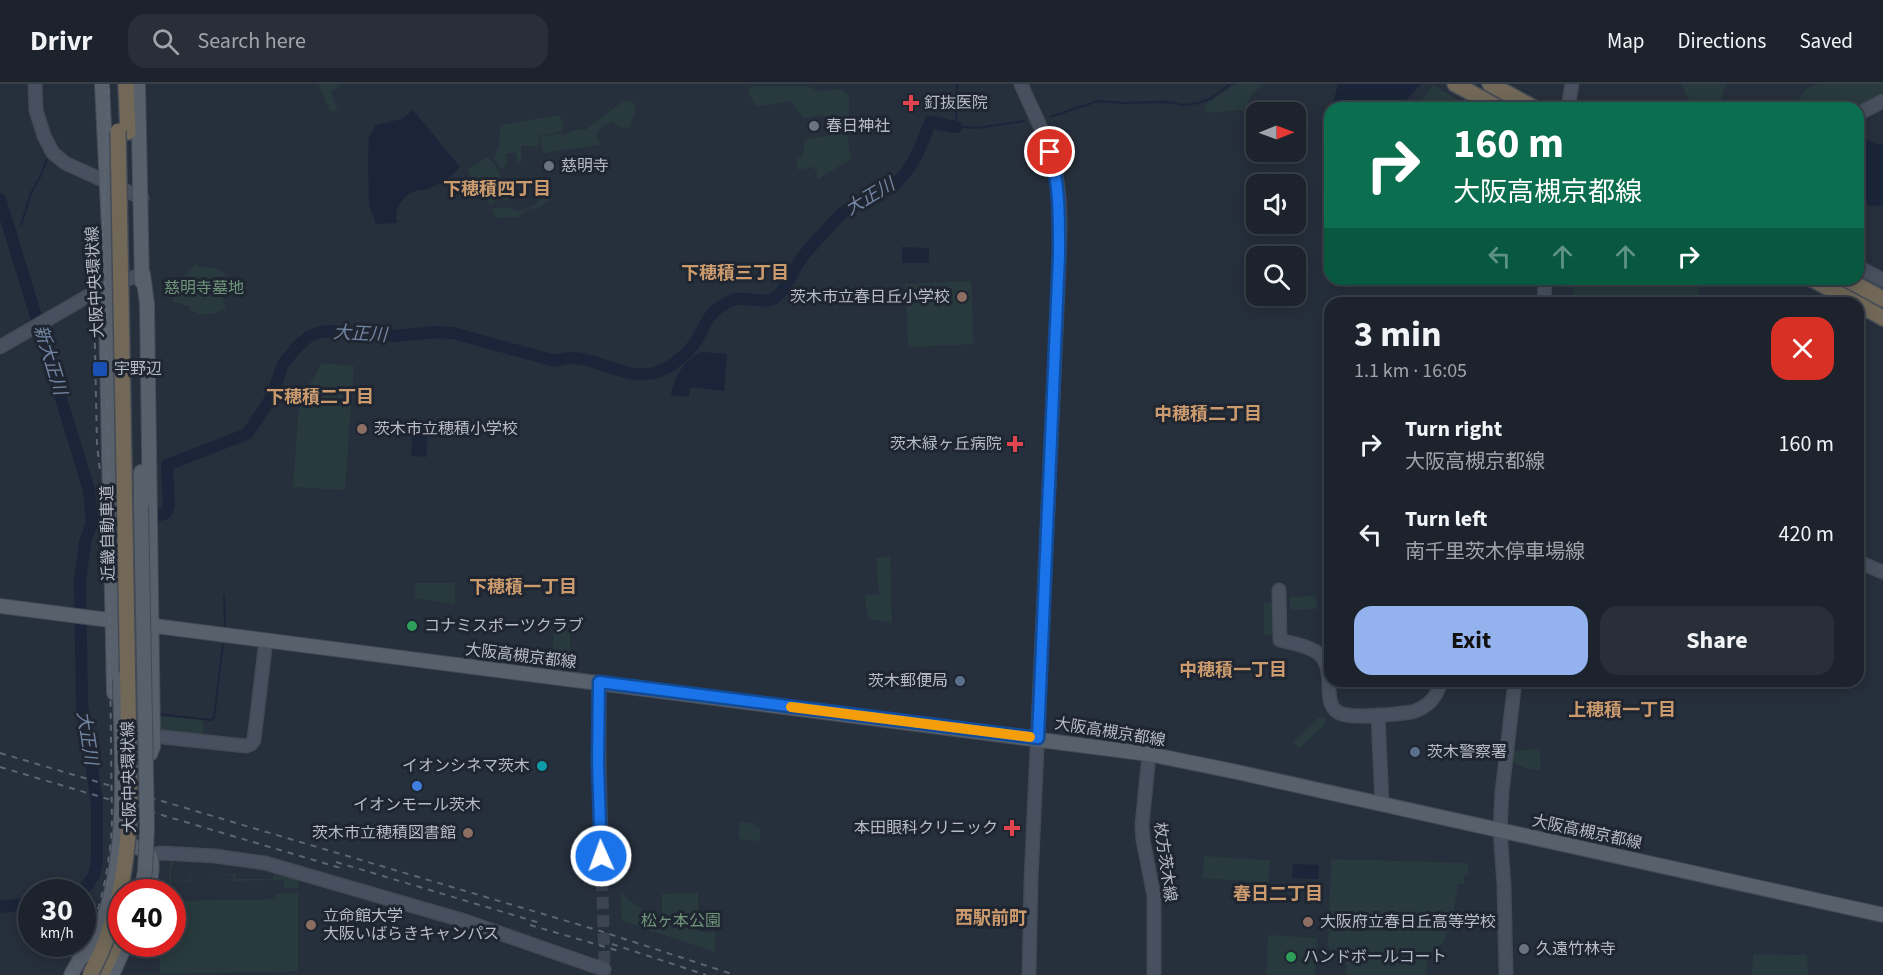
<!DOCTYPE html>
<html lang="en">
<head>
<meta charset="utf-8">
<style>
  :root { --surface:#1c232d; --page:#292f39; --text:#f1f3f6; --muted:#a0a4aa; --line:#3a4049; --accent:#94b3ee }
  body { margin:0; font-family:"Source Sans 3","Noto Sans JP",sans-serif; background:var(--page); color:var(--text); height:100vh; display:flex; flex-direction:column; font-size:22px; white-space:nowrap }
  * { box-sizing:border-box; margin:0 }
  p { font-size:20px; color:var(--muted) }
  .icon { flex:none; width:33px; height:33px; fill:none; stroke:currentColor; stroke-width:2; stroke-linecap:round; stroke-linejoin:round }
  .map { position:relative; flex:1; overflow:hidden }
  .sheet { position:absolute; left:1324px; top:213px; width:540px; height:390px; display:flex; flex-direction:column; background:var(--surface); border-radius:18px; box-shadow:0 3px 15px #0003,0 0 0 2px var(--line) }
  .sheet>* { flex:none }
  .top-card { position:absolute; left:1324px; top:18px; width:540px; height:183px; border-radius:18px; box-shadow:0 3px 15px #0003,0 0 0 2px var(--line); background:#0b6e4f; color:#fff; overflow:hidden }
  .needle { width:39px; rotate:89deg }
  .controls { position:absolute; left:1246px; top:18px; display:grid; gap:12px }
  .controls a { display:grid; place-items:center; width:60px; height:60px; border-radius:12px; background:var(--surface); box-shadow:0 3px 15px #0003,0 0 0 2px var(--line); font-size:30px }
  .speed { position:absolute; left:18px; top:795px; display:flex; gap:12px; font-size:30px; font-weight:700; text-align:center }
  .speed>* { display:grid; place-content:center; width:78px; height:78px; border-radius:50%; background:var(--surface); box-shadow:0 3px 15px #0003,0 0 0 2px var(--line); line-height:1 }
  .speed small { font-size:15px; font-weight:400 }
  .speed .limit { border:9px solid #d22; background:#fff; color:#111 }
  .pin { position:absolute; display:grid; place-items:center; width:51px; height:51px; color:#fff; margin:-26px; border:3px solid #fff; border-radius:50%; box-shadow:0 2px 6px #0007 }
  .me { position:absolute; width:66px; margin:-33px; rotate:358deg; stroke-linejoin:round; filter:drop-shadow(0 0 4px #0008) }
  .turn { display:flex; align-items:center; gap:21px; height:126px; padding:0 30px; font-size:27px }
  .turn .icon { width:78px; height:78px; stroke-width:2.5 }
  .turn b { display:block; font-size:42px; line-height:51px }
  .lanes { display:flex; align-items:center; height:57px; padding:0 30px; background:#0003; justify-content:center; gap:30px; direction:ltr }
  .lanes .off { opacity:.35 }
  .round { display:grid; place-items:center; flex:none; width:63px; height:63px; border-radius:18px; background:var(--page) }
  .head { display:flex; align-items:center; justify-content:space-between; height:102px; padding:0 30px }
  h1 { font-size:36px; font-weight:700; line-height:45px }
  .button { display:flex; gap:12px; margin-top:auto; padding:12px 30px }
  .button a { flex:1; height:69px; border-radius:18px; background:var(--accent); color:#111; font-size:24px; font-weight:700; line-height:69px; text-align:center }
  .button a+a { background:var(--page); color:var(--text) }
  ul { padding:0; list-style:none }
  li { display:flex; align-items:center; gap:18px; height:90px; padding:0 30px }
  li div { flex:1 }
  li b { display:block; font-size:22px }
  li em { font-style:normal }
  header { display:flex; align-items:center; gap:36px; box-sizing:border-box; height:84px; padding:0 30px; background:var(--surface); border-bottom:2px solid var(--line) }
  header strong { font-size:28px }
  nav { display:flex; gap:33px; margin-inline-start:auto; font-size:21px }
  .search { width:420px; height:54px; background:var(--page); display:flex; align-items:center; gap:15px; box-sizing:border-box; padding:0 21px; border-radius:18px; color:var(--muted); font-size:22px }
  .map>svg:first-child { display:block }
  .green { fill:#283a3d }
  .water { fill:#1a2539 }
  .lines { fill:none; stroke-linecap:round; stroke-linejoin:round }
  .stream { stroke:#1a2539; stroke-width:2 }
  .river { stroke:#1a2539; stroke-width:12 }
  .secondary-tunnel { stroke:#3c4451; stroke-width:12; stroke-dasharray:12 6; stroke-linecap:butt }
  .secondary-casing { stroke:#434a55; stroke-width:15 }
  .primary-casing { stroke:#434a55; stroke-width:16 }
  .highway-casing { stroke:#454c57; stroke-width:18 }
  .secondary { stroke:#48505f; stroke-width:12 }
  .primary { stroke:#58606c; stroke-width:14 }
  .highway { stroke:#716858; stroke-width:15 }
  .rail { stroke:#5c6573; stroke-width:2; stroke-dasharray:6 6; stroke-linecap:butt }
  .primary-bridge-casing { stroke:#434a55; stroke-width:16; stroke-linecap:butt }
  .highway-bridge-casing { stroke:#454c57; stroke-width:18; stroke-linecap:butt }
  .primary-bridge { stroke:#58606c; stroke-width:14 }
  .highway-bridge { stroke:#716858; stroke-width:15 }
  .route-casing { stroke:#114b97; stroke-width:15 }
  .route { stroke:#1a73e8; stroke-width:10 }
  .slow { stroke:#f59e0b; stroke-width:10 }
  .health-dot { fill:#e0444e; stroke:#1f2631; stroke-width:2 }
  .worship-dot { fill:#6b7280; stroke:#1f2631; stroke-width:2 }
  .education-dot { fill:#8d6e63; stroke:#1f2631; stroke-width:2 }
  .transit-dot { fill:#1a4fb4; stroke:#1f2631; stroke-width:2 }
  .leisure-dot { fill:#2e9e5b; stroke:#1f2631; stroke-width:2 }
  .service-dot { fill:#5c6f8a; stroke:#1f2631; stroke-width:2 }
  .culture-dot { fill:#0f9aa8; stroke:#1f2631; stroke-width:2 }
  .shop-dot { fill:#3f7fe0; stroke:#1f2631; stroke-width:2 }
  .labels { text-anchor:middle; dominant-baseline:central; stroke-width:6; stroke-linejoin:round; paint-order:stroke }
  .poi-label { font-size:16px; fill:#b6bcc7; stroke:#1f2631; text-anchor:start }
  .street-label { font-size:16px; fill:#b6bcc7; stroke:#1f2631 }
  .park-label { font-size:16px; fill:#6f967a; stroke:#1f2631 }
  .neighbourhood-label { font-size:18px; font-weight:bold; fill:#cb9a6d; stroke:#1f2631 }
  .water-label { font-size:18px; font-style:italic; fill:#7285a3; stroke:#1f2631 }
</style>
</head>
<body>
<header>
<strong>Drivr</strong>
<div class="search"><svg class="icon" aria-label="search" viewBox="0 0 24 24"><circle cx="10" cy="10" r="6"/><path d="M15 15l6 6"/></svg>Search here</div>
<nav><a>Map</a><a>Directions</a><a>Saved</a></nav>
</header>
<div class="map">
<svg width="1883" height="891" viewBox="0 0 1883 891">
  <rect width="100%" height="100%" fill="#262f3c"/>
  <path class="green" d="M 318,0 L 343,0 L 331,8 L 335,20 L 338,23 L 335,27 L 330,27 Z
    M 1236,0 L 1263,0 C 1253,10 1247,13 1247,29 L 1240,26 L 1207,29 L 1205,21 Z
    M 1681,0 L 1726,0 L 1718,24 L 1693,24 Z
    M 1820,0 L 1883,0 L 1883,12 L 1858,24 L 1793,24 L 1805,5 Z
    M 1433,1 L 1469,22 L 1471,24 L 1415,24 Z
    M 751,2 L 806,2 L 819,7 L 841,5 L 849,12 L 849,33 L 847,47 L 851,75 L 817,96 L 817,89 L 813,83 L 798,86 L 797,74 L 803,72 L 804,57 L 810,54 L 832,51 L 834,41 L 823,31 L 803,34 L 790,17 L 756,23 L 748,7 Z
    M 623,17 L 634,19 L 636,29 L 632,34 L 631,43 C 624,44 618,45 613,38 C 605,40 598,45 596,52 L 599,56 L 599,61 L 543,69 L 540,53 L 562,49 L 564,56 L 564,50 L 578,45 L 585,46 Z
    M 560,31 L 564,46 L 543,52 L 540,50 L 538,62 L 521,62 L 522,77 L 517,78 L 516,69 L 506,69 L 507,80 L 502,85 L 494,75 L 500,59 L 499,59 L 500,41 Z
    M 487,73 C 500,83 503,99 508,114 L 508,117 L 503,115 L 497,115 L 491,122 L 467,86 Z
    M 542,112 L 548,114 L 549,117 L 538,124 L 529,125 L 517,133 L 496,134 L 491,125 C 495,124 501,123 506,123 C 512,123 515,128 521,127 C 528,125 530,122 536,121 L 538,115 Z
    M 196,180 C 205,187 215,180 225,190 L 226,204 L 222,214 L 226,225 L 212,230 L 198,230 L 195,227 L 189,227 L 190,223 L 172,217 L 177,205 L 176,199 L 184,193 Z
    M 1573,195 L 1695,195 L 1699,208 L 1699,219 L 1573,219 Z
    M 971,197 L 974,260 L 908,263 L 905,200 Z
    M 322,279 L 354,282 L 345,406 L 293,403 L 299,319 Z
    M 886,472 L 890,474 L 892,539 C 865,535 867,538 865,511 L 879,510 L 876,474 Z
    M 416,499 L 455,499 L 455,520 L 414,514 Z
    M 1316,512 L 1317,525 L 1290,526 L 1290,513 Z
    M 1264,519 L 1274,519 L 1275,546 L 1271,551 L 1264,551 Z
    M 554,547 L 570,547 L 570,586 L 551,584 Z
    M 157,632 L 203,636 L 203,651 L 161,647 L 157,644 Z
    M 1324,632 L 1326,639 L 1299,665 L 1293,658 L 1318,634 Z
    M 1540,665 L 1541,687 L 1525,684 L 1513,678 L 1513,667 Z
    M 739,738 L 755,739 L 755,743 L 760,744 L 760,757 L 739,755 Z
    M 1204,772 L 1270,776 L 1269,799 L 1202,794 Z
    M 1331,775 L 1468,779 L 1469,791 L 1464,791 L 1464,800 L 1458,800 L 1454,827 L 1444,858 L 1427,870 L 1364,870 L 1330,866 L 1328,863 Z
    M 170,778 L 174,779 L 174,781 L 171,782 L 171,797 L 190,796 L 190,791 L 235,790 L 236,795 L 273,795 L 274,790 L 298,796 L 298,804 L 284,804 L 284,796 L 233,797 L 232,791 L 191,791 L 191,797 L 170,798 L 169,796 Z
    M 621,808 L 629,816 L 662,839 L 662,810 L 698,809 L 699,848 L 715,848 L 715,868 L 622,837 Z
    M 298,809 L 298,887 L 160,890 L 160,875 L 152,873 L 151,860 L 172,860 L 173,817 L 276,815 L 276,810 Z
    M 1268,851 L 1317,854 L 1315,891 L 1266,891 Z
    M 1753,870 L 1807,871 L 1808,891 L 1752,891 Z
    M 1427,872 L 1426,891 L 1346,891 L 1346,873 Z"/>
  <path class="water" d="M 1338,0 L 1421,0 L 1399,24 L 1332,24 Z
    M 413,26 L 460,83 C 452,93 440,100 428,105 C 425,106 421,105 418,106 C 403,111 393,123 397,139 L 376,140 L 369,121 L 368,76 L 369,52 L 376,41 L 402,35 Z
    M 1861,53 L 1876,60 L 1883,60 L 1883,121 C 1877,121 1869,124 1864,119 C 1854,110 1858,69 1859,55 Z
    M 902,163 L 929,164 L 929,179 L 902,179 Z
    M 702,268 L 727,270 L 724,307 L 690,303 L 689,313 L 671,311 C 674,294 684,275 702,268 Z
    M 413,345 L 428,346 L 426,373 L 411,372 Z
    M 1293,780 L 1319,781 L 1318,795 L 1292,794 Z"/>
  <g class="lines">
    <path class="stream" d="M 957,0 L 956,43 L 977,44 L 1024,37
      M 1050,33 L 1098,17 L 1123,19 L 1166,18 L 1184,21 L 1198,19 L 1210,15 L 1230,0
      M 21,141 L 31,109 L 41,91 L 47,75
      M 14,160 L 17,152
      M 224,511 L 225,542
      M 157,630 L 211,636 L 214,634 L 223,560"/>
    <path class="river" d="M 0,115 L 89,406 L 92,439 L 85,458 L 80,497 L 82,620 L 97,719 L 97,777 L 94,791 L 86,803 L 77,808
      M 92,439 L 99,436 L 160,431 L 166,429 L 169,422 L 167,381 L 247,350 L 271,314 L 283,280 L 297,263 L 308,253 L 320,248 L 338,247 L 395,252 L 435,248 L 453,249 L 555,277 C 559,276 564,274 569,274 C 597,273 625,296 654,289 C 668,286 686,271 694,260 C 702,249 705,235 716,226 C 721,222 731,216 736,215 C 747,213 767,221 776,213 C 788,203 792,187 801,175 C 813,159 828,145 841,130 C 853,120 869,116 883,108 C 910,94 920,65 930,38 L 956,43
      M 0,823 L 32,819"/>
    <path class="secondary-tunnel" d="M 602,795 L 605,891"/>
    <defs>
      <path id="secondary" d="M 35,0 L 36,26 L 44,52 L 53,69 L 65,79 L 142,114
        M 1021,0 C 1032,26 1046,51 1053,78 C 1064,119 1059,163 1058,204 L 1031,796 L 1029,891
        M 1568,24 L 1572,0
        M 1858,30 L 1883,17
        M 1858,183 L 1883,196
        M 1544,219 L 1545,195
        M 0,263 L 95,208 L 111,201 L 143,190
        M 1858,478 L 1883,488
        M 1279,506 L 1280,556 C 1291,559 1305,561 1315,567 C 1341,582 1317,622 1342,630 C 1358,635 1394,630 1412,628 C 1428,623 1437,614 1441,597
        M 599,598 L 599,679 L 602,795
        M 1378,631 L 1382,720
        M 153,652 L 246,662 L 251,660 L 254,656 L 266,556
        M 1149,670 L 1142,741 L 1143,756 L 1154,812 L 1154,891
        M 150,772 L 160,769 L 215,772 L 265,779 L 465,837 L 591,881 L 604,885
        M 1506,891 L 1504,801 L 1500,746 L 1502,708 L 1515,597"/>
      <path id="primary" d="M 102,0 L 112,209
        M 138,0 L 142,198
        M 111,201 L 106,228 L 114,609
        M 141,388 L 141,422
        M 0,522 L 1149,670 L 1237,688 L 1883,831
        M 138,673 L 150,670 L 153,663 L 153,652 L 147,220 L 143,190
        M 117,766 C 123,763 130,762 136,763 C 159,768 151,792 148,808
        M 71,891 L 90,856
        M 112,891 L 126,860"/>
      <path id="highway" d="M 126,0 L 128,48
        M 1455,0 L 1499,24
        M 1490,0 L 1534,24
        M 1812,195 L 1856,219
        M 1846,195 L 1883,215
        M 1858,220 L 1883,234
        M 101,891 L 111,871 L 122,843"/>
    </defs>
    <use href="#secondary" class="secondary-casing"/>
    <use href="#primary" class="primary-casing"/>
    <use href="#highway" class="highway-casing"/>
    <use href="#secondary" class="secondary"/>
    <use href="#primary" class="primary"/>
    <use href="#highway" class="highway"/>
    <path class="rail" d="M 96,175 L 94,217 L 97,361 L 100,387
      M 0,669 L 597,846 L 735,891
      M 0,683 L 344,785
      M 336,778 L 540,839
      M 530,841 L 619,867
      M 612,860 L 706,891
      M 69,891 C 97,846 108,796 112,744 L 106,233 L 103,149 L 109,0"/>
    <defs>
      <path id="primary-bridge" d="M 141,808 L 145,787 L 147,744 L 141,422
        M 89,871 C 132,786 121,687 120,595"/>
      <path id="highway-bridge" d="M 90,891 C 118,840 126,785 130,728 L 118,47"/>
    </defs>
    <use href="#primary-bridge" class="primary-bridge-casing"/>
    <use href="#highway-bridge" class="highway-bridge-casing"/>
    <use href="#primary-bridge" class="primary-bridge"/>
    <use href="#highway-bridge" class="highway-bridge"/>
  </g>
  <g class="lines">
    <defs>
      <path id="route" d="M 601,772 L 598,679 L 599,598 L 1038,654 L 1059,171 C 1059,136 1060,102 1050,68"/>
    </defs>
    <use href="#route" class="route-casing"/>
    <use href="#route" class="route"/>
    <path class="slow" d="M 791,623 L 1030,653"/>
  </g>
  <g class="health-dot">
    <path d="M908 10h6v6h6v6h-6v6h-6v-6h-6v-6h6z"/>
    <path d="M1012 351h6v6h6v6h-6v6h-6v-6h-6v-6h6z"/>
    <path d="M1009 735h6v6h6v6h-6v6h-6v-6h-6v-6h6z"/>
  </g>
  <g class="worship-dot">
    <circle cx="814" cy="42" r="6"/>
    <circle cx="549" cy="82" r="6"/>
    <circle cx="1524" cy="865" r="6"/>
  </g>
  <g class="education-dot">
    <circle cx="962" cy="213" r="6"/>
    <circle cx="362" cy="345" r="6"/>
    <circle cx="468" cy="749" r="6"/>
    <circle cx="1308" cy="838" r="6"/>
    <circle cx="311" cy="841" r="6"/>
  </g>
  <rect class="transit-dot" x="92" y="277" width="16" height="16" rx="3"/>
  <g class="leisure-dot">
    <circle cx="412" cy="542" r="6"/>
    <circle cx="1291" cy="873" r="6"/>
  </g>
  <g class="service-dot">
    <circle cx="960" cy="597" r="6"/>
    <circle cx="1415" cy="668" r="6"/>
  </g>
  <circle class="culture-dot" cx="542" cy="682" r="6"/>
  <circle class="shop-dot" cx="417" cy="702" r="6"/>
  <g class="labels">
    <g class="poi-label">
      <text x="924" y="19">釘抜医院</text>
      <text x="826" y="42">春日神社</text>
      <text x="561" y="82">慈明寺</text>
      <text x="950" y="213" text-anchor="end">茨木市立春日丘小学校</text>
      <text x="114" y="285">宇野辺</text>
      <text x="374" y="345">茨木市立穂積小学校</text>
      <text x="1002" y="360" text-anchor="end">茨木緑ヶ丘病院</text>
      <text x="424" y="542">コナミスポーツクラブ</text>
      <text x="948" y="597" text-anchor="end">茨木郵便局</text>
      <text x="1427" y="668">茨木警察署</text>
      <text x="530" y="682" text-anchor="end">イオンシネマ茨木</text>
      <text x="417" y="721" text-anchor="middle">イオンモール茨木</text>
      <text x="998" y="744" text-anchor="end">本田眼科クリニック</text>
      <text x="456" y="749" text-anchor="end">茨木市立穂積図書館</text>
      <text x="323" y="832">立命館大学<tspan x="323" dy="18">大阪いばらきキャンパス</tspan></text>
      <text x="1320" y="838">大阪府立春日丘高等学校</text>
      <text x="1536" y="865">久遠竹林寺</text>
      <text x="1303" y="873">ハンドボールコート</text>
    </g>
    <g class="street-label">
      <text transform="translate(95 198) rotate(-93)">大阪中央環状線</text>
      <text transform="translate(108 449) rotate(-91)">近畿自動車道</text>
      <text transform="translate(521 572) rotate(7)">大阪高槻京都線</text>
      <text transform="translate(1110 648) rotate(9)">大阪高槻京都線</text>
      <text transform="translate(129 693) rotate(-91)">大阪中央環状線</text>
      <text transform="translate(1587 748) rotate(12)">大阪高槻京都線</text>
      <text transform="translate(1165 778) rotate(82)">枚方茨木線</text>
    </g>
    <g class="park-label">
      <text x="204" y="204">慈明寺墓地</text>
      <text x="681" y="837">松ヶ本公園</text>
    </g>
    <g class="neighbourhood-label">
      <text x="497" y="105">下穂積四丁目</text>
      <text x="735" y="189">下穂積三丁目</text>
      <text x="320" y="313">下穂積二丁目</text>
      <text x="1208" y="330">中穂積二丁目</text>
      <text x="523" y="503">下穂積一丁目</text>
      <text x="1233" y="586">中穂積一丁目</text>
      <text x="1622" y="626">上穂積一丁目</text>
      <text x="1278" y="810">春日二丁目</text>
      <text x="991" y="834">西駅前町</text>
    </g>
    <g class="water-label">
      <text transform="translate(870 113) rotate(-31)">大正川</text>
      <text transform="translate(360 250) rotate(3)">大正川</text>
      <text transform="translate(50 276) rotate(73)">新大正川</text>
      <text transform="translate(87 654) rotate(81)">大正川</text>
    </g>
  </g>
</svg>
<div class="controls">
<a><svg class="needle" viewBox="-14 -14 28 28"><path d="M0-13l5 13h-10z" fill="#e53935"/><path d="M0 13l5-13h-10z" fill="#a0a4aa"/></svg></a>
<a><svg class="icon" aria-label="sound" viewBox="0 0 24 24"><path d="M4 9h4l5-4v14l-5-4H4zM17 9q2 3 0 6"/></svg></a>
<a><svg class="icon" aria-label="search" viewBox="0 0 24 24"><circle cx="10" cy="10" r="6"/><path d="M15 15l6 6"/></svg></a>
</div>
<div class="speed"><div>30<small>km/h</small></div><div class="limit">40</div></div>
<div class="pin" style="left:1050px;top:68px;background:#d93025"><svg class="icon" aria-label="arrive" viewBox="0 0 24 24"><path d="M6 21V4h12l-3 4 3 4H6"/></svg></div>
<svg class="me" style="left:601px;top:772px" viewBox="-20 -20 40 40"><circle r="17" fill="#1a73e8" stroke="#fff" stroke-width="3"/><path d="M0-11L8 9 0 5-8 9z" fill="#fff"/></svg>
<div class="top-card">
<div class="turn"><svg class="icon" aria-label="right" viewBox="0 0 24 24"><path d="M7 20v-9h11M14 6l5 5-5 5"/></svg><div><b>160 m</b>大阪高槻京都線</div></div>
<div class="lanes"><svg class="icon off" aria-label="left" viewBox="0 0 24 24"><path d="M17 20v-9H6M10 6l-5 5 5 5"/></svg><svg class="icon off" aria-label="ahead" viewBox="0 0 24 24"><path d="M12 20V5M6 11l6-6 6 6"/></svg><svg class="icon off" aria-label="ahead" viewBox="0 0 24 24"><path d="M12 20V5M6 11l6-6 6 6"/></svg><svg class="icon" aria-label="right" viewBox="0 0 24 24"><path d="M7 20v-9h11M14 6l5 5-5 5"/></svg></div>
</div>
<section class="sheet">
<div class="head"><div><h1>3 min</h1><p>1.1 km · 16:05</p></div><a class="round" style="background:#d93025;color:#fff"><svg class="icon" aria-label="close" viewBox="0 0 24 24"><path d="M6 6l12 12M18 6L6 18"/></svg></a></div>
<ul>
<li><svg class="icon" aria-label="right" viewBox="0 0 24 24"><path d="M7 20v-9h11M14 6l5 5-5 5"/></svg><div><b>Turn right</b><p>大阪高槻京都線</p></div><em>160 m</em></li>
<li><svg class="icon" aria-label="left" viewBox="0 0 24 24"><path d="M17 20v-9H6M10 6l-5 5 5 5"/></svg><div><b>Turn left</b><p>南千里茨木停車場線</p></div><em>420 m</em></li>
</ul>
<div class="button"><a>Exit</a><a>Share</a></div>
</section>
</div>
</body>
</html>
